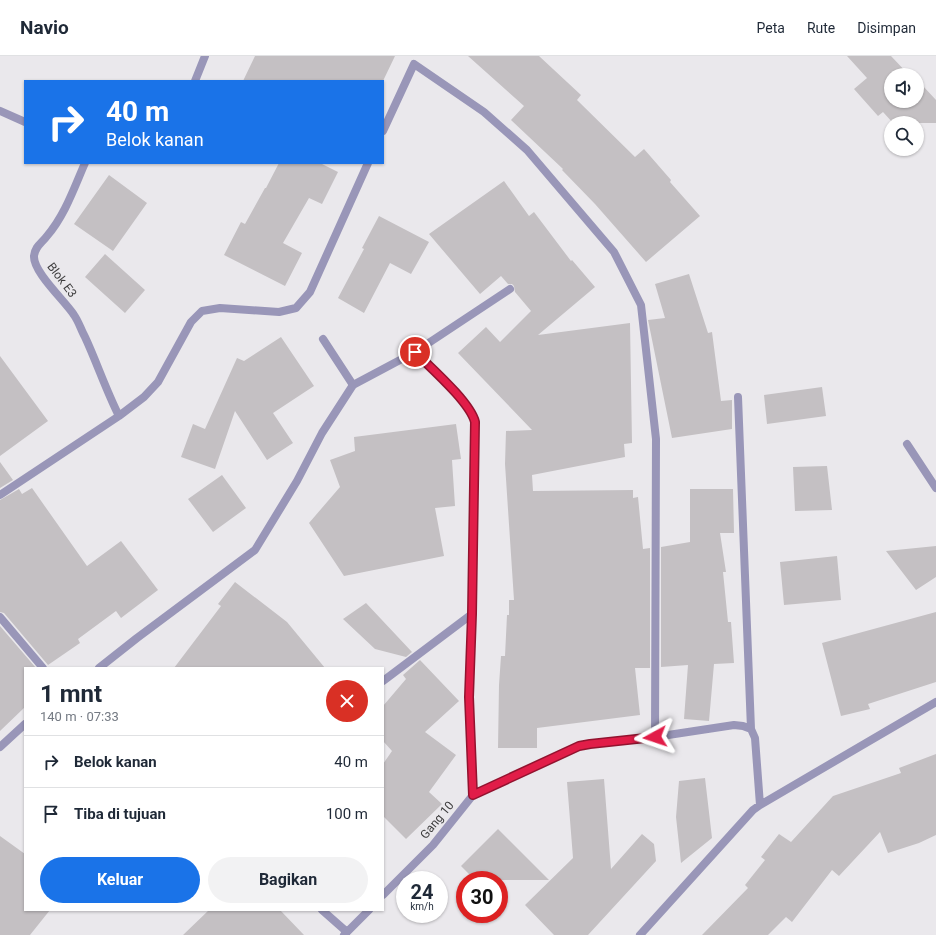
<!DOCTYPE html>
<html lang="id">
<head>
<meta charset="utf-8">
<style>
  :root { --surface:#fff; --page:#f2f2f3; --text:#1f2937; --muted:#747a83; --line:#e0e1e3; --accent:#1a73e8 }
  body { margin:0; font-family:Roboto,sans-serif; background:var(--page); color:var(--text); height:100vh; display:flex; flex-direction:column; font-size:15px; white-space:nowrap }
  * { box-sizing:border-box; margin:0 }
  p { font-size:13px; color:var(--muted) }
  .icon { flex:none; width:22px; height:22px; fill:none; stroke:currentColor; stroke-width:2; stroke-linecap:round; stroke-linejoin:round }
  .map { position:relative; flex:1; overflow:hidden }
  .panel { position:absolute; left:24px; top:611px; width:360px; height:244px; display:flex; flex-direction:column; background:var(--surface); border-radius:0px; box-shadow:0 1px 3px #0004 }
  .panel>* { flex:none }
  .guide { position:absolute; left:24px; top:24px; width:360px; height:84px; border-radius:0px; box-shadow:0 1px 3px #0004; background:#1a73e8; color:#fff; overflow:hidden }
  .fabs { position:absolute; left:884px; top:12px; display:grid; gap:8px }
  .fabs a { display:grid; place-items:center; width:40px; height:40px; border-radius:50%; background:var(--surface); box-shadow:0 1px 3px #0004; font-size:20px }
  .speed { position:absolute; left:396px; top:815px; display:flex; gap:8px; font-size:20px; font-weight:700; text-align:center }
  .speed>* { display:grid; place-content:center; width:52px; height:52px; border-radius:50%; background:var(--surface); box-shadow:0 1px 3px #0004; line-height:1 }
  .speed small { font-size:10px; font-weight:400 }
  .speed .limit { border:6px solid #d22; background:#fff; color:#111 }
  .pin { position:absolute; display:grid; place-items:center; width:34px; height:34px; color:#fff; margin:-17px; border:2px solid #fff; border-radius:50%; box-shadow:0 1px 4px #0007 }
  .me { position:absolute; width:44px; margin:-22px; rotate:265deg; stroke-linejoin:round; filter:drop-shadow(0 0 3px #0008) }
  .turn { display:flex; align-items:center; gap:14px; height:84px; padding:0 16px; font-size:18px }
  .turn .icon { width:52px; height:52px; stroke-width:2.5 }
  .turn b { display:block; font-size:28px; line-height:34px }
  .round { display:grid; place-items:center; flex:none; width:42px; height:42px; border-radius:21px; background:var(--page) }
  .overview { display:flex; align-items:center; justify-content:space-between; height:68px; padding:0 16px }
  h1 { font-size:24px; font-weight:700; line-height:30px }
  .action { display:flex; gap:8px; margin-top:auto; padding:8px 16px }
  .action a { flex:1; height:46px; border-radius:24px; background:var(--accent); color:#fff; font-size:16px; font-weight:700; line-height:46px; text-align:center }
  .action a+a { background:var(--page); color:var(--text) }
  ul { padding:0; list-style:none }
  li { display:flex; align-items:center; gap:12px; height:52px; padding:0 16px; border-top:1px solid var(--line) }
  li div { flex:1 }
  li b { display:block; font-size:15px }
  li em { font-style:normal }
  header { display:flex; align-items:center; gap:24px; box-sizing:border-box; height:56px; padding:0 20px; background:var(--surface); border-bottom:1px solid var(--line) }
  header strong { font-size:19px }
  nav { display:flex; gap:22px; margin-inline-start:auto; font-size:14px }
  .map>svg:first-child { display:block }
  .building { fill:#c4c0c3 }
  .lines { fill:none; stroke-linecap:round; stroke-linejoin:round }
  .lane { stroke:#9996b8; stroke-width:8 }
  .street { stroke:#9996b8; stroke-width:8 }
  .route-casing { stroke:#92132f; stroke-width:10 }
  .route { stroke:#e11d48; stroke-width:7 }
  .labels { text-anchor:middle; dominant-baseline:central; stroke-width:3; stroke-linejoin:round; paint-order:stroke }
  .street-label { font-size:12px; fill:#3d3c3d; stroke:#eae8ec }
</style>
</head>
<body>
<header>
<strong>Navio</strong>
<nav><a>Peta</a><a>Rute</a><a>Disimpan</a></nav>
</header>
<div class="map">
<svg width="936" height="879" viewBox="0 0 936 879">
  <rect width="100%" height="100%" fill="#eae8ec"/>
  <path class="building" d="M 255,0 L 395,0 L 383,25 L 243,25 Z
    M 468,0 L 539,0 L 581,39 L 577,44 L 635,101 L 644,93 L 671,124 L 670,126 L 700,160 L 646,206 L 595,148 L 562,114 L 563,113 L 511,64 L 524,50 Z
    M 847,0 L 891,0 L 909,19 L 891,19 L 891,45 L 917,45 L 917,27 L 921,32 L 923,30 L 936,44 L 936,67 L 893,67 L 883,56 L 878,60 L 854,33 L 867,22 Z
    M 279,107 L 320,107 L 338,116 L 322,148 L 309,142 L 283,187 L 302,197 L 285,230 L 224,199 L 241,166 L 245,168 L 265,132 L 266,132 Z
    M 109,119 L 147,147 L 113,195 L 74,168 Z
    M 504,125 L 529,160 L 534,156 L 571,205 L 572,204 L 595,231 L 538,279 L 630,267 L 632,387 L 624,388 L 625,401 L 532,419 L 533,435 L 633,434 L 633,442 L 638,441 L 643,493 L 650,492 L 650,612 L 635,612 L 640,659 L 537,672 L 537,692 L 498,692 L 499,629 L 501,600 L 505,600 L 507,559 L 509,559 L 509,544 L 514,544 L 505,408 L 506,375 L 532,374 L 458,297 L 486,271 L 500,286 L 531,255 L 515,236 L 514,230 L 512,228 L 508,228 L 501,220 L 480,238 L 429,178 Z
    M 379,160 L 429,186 L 411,218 L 390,207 L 364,257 L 338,242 L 364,193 L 362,192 Z
    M 105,198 L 145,234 L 125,257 L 85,221 Z
    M 689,218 L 708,277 L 712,276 L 721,345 L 732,344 L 732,373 L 672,382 L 648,264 L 665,262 L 655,228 Z
    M 281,281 L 314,330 L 273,357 L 293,387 L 267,404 L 235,355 L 215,413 L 181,401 L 193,368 L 205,373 L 237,302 L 244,305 Z
    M 0,300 L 48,365 L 0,400 Z
    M 822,331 L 826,360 L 767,368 L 764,339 Z
    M 456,368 L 461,403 L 452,404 L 455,450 L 435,452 L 444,500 L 344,520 L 309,467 L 340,431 L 330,404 L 355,395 L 354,381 Z
    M 0,406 L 13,424 L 0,432 Z
    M 827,410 L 832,454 L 795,455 L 793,411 Z
    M 222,419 L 246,452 L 213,476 L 188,443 Z
    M 32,432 L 87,510 L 121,485 L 158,534 L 121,562 L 116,555 L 78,583 L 80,587 L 48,609 L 4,557 L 0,556 L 0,444 L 19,433 L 22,438 Z
    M 690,433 L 733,433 L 734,477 L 720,477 L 726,516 L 723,516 L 728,566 L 731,566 L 734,607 L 714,608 L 709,665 L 684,663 L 688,609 L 661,611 L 661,491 L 690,486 Z
    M 936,490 L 936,521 L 916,534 L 886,495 Z
    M 837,500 L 841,544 L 784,549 L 780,506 Z
    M 235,526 L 287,566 L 325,612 L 174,612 L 221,550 L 218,548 Z
    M 366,547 L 412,596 L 406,601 L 375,593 L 343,563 Z
    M 936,556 L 936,626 L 868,648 L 870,653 L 841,660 L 822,587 Z
    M 0,570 L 36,612 L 25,612 L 25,651 L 0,675 Z
    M 420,604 L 459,645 L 425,676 L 456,699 L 429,736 L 442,748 L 406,783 L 383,760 L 383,708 L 392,695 L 383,685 L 383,650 L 406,623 L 403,619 Z
    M 936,698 L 936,779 L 919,787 L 888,797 L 880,776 L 839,820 L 832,814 L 792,866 L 786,861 L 768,879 L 702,879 L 748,832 L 745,829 L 765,804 L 761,801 L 779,778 L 791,786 L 833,740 L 901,717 L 899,712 Z
    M 705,722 L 712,782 L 681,807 L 676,761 L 679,725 Z
    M 604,723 L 611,813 L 642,778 L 654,788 L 656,805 L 588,879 L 554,879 L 525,849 L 573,802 L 567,726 Z
    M 498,773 L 549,824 L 475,824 L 461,810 Z
    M 0,780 L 25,798 L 25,854 L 50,854 L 30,879 L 0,879 Z
    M 209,854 L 280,854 L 304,879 L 183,879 Z"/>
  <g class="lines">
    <path class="lane" d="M 323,283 L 353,329"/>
    <path class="street" d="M 195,25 L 205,0
      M 0,55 L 25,66
      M 383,75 L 414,8 L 484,56 L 527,94 L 614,196 L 641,249 L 656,383 L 655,681
      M 85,107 C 74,132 65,159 47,180 C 42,187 35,190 34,200 C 33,216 65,245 74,259 C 79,266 81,274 85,281 C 97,307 106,334 119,360
      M 415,296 C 431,312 470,345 475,366 L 472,558 L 469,641 L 473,739
      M 738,341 L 751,673 L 755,682 L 760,749
      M 907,388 L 936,432
      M 0,439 L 119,360 L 144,341 L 158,326 L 191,266 L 202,255 L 220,252 L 279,256 L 296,252 L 310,236 L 368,107
      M 0,561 L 43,612
      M 99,612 L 137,582 L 255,494 L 297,425 L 322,377 L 353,329 L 415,296 L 510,233
      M 383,625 L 472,558
      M 0,691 L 25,668
      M 383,839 L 433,789 L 473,739 L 579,690 L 590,688 L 655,681 L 734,669 L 743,670 L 751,673
      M 322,854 L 347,876
      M 344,879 L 369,854
      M 640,879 L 753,754 L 760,749 L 936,646"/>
  </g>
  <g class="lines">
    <defs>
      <path id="route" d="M 415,296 C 431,312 470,346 475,366 L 472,558 L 469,641 L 473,739 L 579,690 L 590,688 L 655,681"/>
    </defs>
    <use href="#route" class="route-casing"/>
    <use href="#route" class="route"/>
  </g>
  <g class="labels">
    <g class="street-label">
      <text transform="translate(62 224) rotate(53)">Blok E3</text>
      <text transform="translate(437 764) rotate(-50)">Gang 10</text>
    </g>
  </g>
</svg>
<div class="fabs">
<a><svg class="icon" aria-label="sound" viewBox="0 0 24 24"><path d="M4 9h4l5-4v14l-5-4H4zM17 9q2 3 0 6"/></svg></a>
<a><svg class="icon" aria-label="search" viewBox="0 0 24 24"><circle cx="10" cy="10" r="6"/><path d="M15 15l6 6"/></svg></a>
</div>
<div class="speed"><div>24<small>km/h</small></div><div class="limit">30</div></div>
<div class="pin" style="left:415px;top:296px;background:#d93025"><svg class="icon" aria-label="arrive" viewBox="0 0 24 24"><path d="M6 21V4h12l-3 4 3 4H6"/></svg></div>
<svg class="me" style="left:655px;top:681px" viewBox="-20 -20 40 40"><path d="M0-17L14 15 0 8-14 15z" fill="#e11d48" stroke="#fff" stroke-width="4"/></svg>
<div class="guide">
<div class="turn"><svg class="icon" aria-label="right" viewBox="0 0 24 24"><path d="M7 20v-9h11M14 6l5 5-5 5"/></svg><div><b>40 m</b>Belok kanan</div></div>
</div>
<section class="panel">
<div class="overview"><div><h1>1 mnt</h1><p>140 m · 07:33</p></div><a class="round" style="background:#d93025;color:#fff"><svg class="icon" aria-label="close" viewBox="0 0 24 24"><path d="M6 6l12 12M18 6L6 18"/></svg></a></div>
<ul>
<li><svg class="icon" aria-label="right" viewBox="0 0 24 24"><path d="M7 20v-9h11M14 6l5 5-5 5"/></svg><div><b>Belok kanan</b></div><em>40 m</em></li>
<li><svg class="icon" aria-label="arrive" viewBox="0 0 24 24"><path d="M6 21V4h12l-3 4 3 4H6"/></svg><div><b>Tiba di tujuan</b></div><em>100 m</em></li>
</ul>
<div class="action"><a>Keluar</a><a>Bagikan</a></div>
</section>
</div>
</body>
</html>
